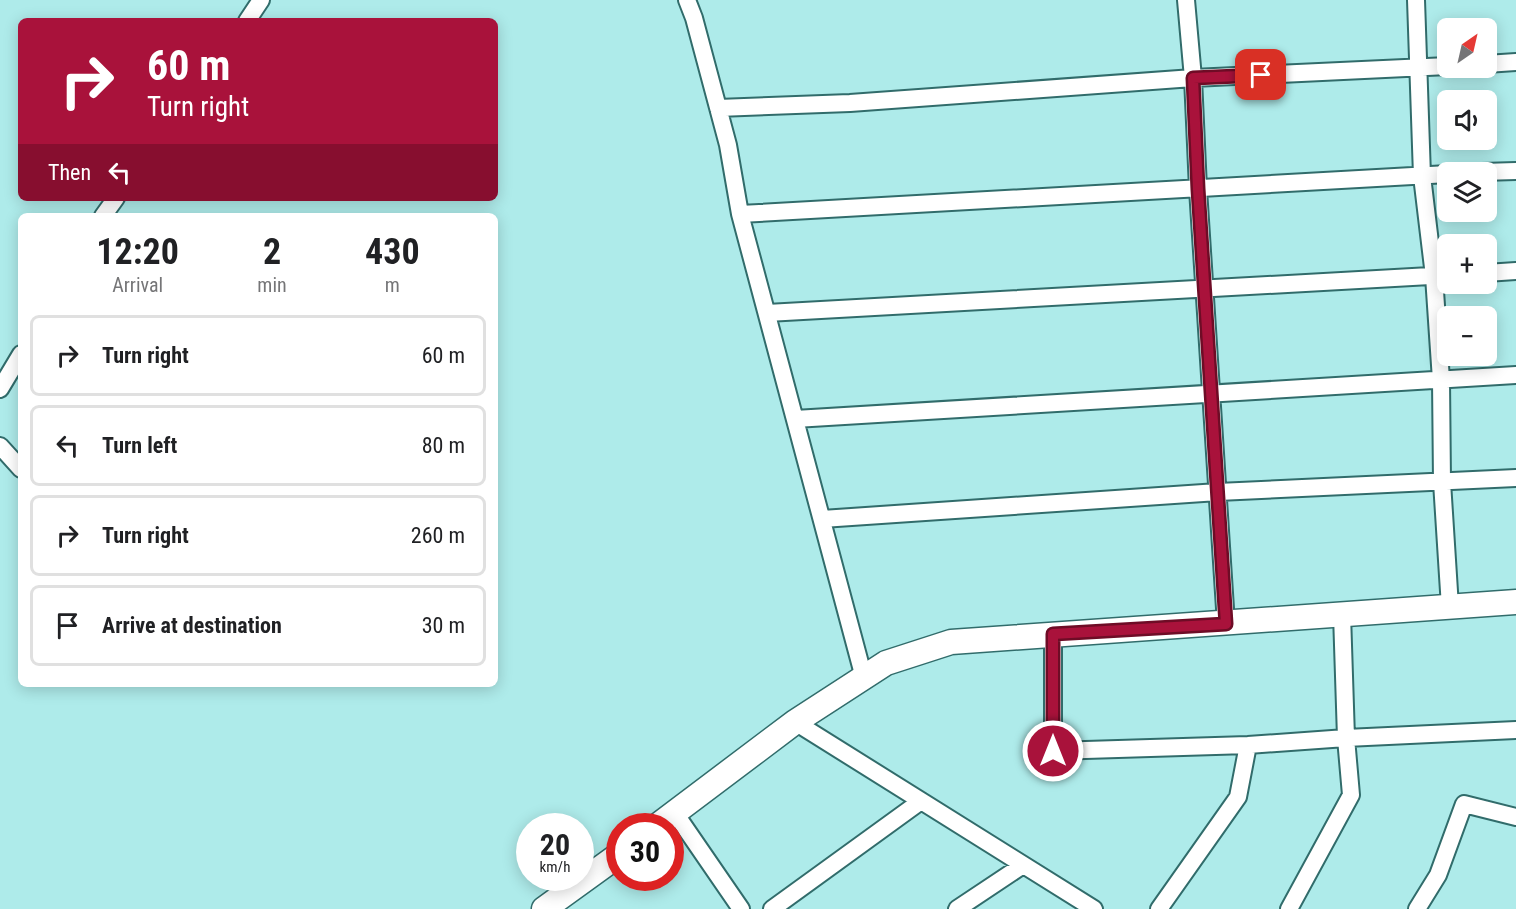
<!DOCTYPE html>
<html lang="en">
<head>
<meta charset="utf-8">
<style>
  :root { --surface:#fff; --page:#f2f2f2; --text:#202124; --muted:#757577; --line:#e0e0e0 }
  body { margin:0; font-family:"Roboto Condensed",sans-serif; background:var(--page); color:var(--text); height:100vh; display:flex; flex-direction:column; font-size:22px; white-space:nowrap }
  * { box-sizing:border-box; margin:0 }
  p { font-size:20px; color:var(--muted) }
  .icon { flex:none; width:33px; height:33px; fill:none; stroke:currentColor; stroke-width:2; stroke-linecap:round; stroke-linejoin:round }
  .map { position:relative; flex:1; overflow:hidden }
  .side { position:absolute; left:18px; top:213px; width:480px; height:474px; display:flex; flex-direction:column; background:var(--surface); border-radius:9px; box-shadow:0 3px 15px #0003 }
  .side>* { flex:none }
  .top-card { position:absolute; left:18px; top:18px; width:480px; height:183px; border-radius:9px; box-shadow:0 3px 15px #0003; background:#a9123b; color:#fff; overflow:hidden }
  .needle { width:39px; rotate:34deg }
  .fabs { position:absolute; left:1437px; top:18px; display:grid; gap:12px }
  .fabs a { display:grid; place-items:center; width:60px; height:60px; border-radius:9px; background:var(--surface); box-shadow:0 3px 15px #0003; font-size:30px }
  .speed { position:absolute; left:516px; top:813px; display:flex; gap:12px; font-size:30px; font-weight:700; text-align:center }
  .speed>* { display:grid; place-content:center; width:78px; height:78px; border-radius:50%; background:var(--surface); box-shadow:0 3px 15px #0003; line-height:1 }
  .speed small { font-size:15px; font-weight:400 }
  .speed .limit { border:9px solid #d22; background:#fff; color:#111 }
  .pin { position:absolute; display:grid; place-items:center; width:51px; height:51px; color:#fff; margin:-26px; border-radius:12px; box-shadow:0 3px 9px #0006 }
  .me { position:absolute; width:66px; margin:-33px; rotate:0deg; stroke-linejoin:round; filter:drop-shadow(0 0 4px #0008) }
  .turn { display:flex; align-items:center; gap:21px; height:126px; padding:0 30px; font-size:27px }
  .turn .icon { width:78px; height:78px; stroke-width:2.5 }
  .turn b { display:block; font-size:42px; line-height:51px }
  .then { display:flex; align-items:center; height:57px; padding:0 30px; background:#0003; gap:12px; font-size:22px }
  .eta { display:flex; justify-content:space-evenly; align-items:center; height:102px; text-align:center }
  .eta b { font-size:36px; font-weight:700; line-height:42px }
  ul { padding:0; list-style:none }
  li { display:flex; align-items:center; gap:18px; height:81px; margin:0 12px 9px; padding:0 18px; border:3px solid var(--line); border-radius:9px }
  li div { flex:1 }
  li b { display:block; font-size:22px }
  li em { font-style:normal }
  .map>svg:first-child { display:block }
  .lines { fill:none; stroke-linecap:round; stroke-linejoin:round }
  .street-casing { stroke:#316c6b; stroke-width:20 }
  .secondary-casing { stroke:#316c6b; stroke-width:27 }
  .street { stroke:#fff; stroke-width:16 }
  .secondary { stroke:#fff; stroke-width:24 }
  .route-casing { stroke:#6e0c26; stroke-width:15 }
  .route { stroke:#a9123b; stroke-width:10 }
</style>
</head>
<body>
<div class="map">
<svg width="1516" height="909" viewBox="0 0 1516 909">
  <rect width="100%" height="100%" fill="#aeebea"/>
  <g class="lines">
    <defs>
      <path id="street" d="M 687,0 L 694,18 L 728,145 L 740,214 L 864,678
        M 1186,0 L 1193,78 L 1198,189 L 1226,624
        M 1416,0 L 1422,176 L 1434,276 L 1441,380 L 1442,482 L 1450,607
        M 247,21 L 261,0
        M 1486,64 L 1516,62
        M 718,108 L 850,103 L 1193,78 L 1448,66
        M 1482,172 L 1516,171
        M 740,214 L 1448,174
        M 103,216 L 116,198
        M 1486,273 L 1516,271
        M 767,313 L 1448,275
        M 0,389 L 21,354
        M 795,419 L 1516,375
        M 0,446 L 21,469
        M 822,519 L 1218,492 L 1516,478
        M 1053,635 L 1053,751 L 1248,745 L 1346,738 L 1516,730
        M 795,722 L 1094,909
        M 675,813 L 741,909
        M 772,909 L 921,801
        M 957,909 L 1023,865
        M 1159,909 L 1238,797 L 1248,745
        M 1289,909 L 1351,795 L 1346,738 L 1342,614
        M 1417,909 L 1438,875 L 1464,804 L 1516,817"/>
      <path id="secondary" d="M 657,826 L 795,722 L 886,663 L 951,642 L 1516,602
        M 544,909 L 620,854"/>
    </defs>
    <use href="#street" class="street-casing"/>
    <use href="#secondary" class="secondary-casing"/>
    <use href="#street" class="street"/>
    <use href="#secondary" class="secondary"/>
  </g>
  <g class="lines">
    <defs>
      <path id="route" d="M 1053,751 L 1053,634 L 1226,624 L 1198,189 L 1193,78 L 1261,75"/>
    </defs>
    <use href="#route" class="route-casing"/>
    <use href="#route" class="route"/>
  </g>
</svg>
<div class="fabs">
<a><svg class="needle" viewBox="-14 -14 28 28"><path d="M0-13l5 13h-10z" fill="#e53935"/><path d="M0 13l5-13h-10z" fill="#757577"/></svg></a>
<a><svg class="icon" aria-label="sound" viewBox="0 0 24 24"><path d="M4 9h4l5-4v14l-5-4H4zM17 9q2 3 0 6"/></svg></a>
<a><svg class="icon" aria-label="layers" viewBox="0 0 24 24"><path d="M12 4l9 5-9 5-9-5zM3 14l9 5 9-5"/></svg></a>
<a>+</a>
<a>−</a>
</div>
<div class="speed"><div>20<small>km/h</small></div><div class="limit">30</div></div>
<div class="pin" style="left:1261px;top:75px;background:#d93025"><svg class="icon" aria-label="arrive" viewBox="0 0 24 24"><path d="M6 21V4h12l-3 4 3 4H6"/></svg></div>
<svg class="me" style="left:1053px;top:751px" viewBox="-20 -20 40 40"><circle r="17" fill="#a9123b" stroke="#fff" stroke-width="3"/><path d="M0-11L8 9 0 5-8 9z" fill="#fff"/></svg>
<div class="top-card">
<div class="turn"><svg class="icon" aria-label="right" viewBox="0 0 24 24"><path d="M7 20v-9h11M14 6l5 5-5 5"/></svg><div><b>60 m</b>Turn right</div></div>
<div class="then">Then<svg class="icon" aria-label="left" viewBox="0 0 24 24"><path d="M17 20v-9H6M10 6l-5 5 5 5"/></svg></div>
</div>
<section class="side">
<div class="eta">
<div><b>12:20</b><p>Arrival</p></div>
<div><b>2</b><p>min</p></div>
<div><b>430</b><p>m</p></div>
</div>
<ul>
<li><svg class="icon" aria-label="right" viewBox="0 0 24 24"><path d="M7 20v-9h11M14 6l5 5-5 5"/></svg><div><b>Turn right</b></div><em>60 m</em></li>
<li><svg class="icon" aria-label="left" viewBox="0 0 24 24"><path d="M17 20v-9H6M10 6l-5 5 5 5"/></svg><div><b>Turn left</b></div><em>80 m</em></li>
<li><svg class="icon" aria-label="right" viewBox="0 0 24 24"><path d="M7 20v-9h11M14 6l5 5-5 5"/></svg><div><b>Turn right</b></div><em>260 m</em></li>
<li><svg class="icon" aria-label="arrive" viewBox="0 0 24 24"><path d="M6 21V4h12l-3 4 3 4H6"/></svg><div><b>Arrive at destination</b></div><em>30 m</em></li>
</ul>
</section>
</div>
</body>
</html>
